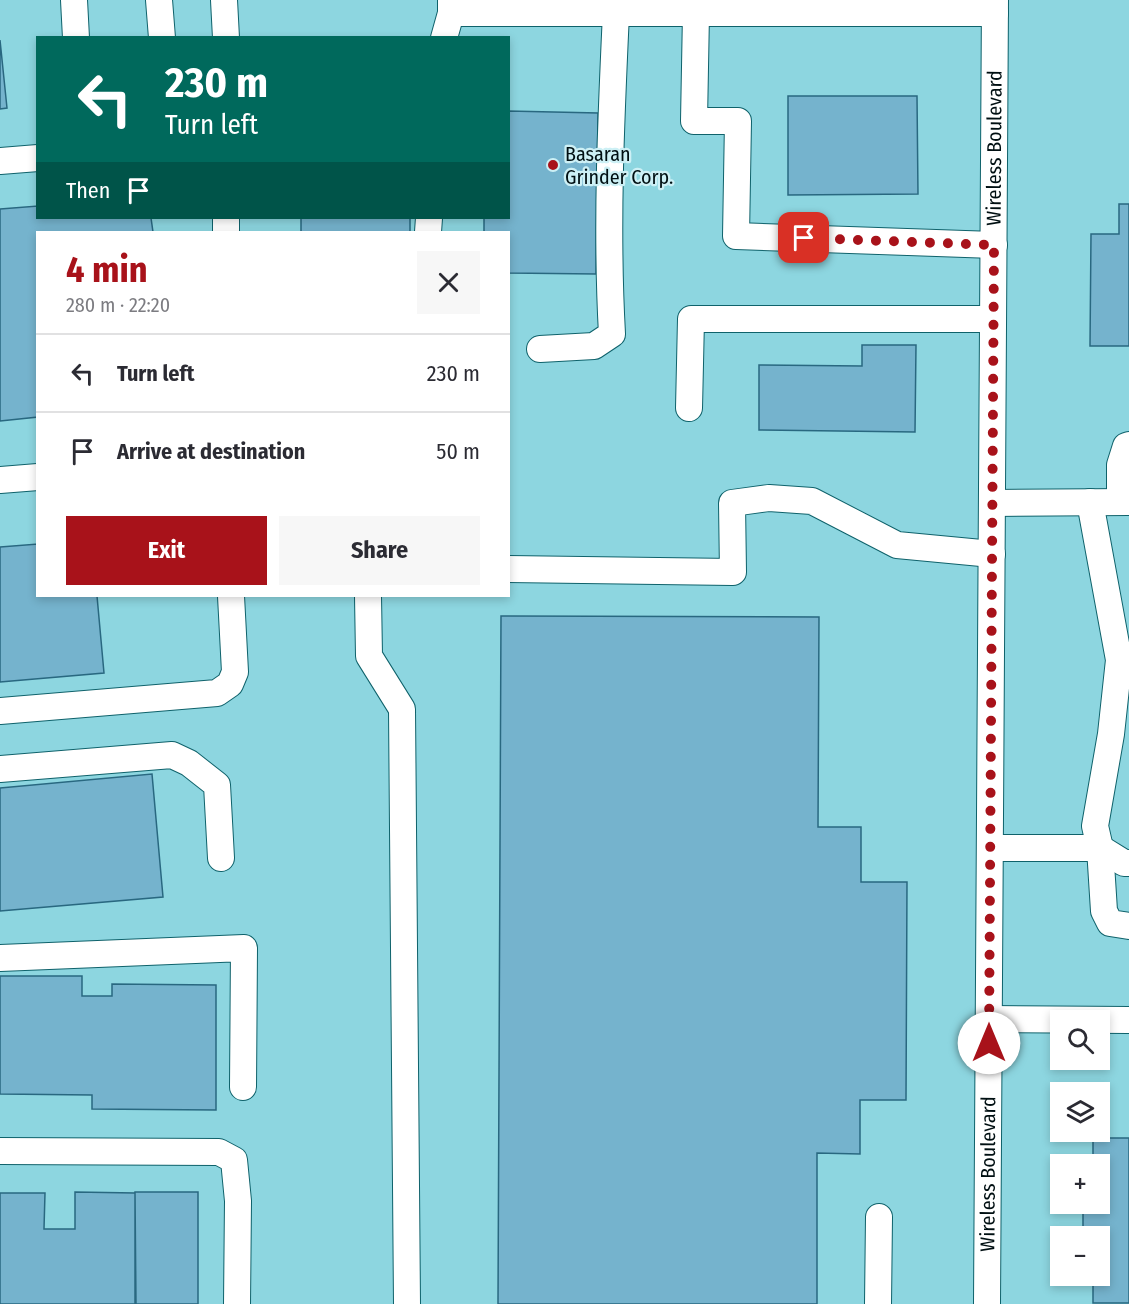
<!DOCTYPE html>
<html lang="en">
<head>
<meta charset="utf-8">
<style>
  :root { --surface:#fff; --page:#f7f7f7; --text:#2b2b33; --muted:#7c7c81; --line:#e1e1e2; --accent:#a8121a }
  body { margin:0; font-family:"Fira Sans Condensed",sans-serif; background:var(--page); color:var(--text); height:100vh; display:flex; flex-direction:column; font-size:22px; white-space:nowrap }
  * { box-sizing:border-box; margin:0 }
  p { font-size:20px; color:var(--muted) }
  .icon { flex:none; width:33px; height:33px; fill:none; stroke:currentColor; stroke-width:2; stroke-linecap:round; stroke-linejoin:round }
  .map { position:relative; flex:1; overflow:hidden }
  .side { position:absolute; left:36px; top:231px; width:474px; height:366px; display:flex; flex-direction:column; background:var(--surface); border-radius:0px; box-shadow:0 3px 9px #0003 }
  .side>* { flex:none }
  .top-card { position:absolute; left:36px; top:36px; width:474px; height:183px; border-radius:0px; box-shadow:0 3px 9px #0003; background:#00695c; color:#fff; overflow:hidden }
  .controls { position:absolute; left:1050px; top:1010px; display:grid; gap:12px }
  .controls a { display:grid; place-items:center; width:60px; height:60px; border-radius:0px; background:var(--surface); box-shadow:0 3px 9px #0003; font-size:30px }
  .pin { position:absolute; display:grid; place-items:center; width:51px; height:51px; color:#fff; margin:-26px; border-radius:12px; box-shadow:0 3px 9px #0006 }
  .me { position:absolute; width:66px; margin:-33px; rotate:0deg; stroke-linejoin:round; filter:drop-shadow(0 0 4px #0008) }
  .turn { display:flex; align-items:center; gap:21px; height:126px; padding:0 30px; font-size:27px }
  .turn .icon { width:78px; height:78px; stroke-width:2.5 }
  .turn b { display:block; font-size:42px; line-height:51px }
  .then { display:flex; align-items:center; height:57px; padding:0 30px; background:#0003; gap:12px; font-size:22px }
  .round { display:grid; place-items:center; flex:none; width:63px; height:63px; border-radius:0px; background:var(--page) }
  .head { display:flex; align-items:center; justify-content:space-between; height:102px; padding:0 30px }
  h1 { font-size:36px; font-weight:700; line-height:45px; color:var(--accent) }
  .button { display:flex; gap:12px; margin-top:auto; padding:12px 30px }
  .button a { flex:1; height:69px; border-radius:0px; background:var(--accent); color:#fff; font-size:24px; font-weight:700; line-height:69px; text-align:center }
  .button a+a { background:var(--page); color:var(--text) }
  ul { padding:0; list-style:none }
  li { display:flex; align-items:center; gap:18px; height:78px; padding:0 30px; border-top:2px solid var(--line) }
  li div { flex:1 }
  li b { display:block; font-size:22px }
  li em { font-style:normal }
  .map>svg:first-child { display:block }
  .building { fill:#75b3cd; stroke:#296880; stroke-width:1.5 }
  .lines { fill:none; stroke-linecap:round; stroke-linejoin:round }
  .minor-casing { stroke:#0f626b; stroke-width:28 }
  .minor { stroke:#fff; stroke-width:26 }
  .route { stroke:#a8121a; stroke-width:10; stroke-dasharray:0 18 }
  .poi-dot { fill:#a8121a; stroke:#cdf0f5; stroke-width:2 }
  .labels { text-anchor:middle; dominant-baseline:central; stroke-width:4.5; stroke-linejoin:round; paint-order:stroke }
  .street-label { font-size:20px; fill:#000f12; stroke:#cdf0f5 }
  .poi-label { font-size:20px; fill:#000f12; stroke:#cdf0f5; text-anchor:start }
</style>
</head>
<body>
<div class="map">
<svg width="1129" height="1304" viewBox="0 0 1129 1304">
  <rect width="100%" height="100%" fill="#8dd6e0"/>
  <path class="building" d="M 0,40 L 7,108 L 0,109 Z
    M 788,96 L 917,96 L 918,194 L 788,195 Z
    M 508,111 L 598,113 L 596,274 L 508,273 L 508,232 L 484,232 L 484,218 L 508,218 Z
    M 1119,204 L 1129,204 L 1129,346 L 1090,346 L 1091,234 L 1119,234 Z
    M 38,206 L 38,218 L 151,218 L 153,232 L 38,232 L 38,417 L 0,421 L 0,209 Z
    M 301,218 L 410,218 L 410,232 L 301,232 Z
    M 862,345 L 916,345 L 915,432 L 759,430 L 759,365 L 862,366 Z
    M 38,544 L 38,596 L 97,596 L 104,673 L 0,682 L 0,547 Z
    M 501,616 L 819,617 L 818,827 L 861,827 L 861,882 L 907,882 L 906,1100 L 860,1100 L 860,1154 L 817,1153 L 817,1304 L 498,1304 Z
    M 152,774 L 163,897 L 0,911 L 0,788 Z
    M 0,976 L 82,976 L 82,996 L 112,996 L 112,984 L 216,985 L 216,1110 L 92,1109 L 92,1095 L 0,1094 Z
    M 1093,1138 L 1129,1138 L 1129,1303 L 1093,1303 L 1093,1275 L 1100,1275 L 1100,1236 L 1094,1236 L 1094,1231 L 1083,1231 L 1083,1203 L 1100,1203 L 1100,1164 L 1093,1164 Z
    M 75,1192 L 135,1193 L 135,1304 L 0,1304 L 0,1193 L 45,1193 L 44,1229 L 75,1229 Z
    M 135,1192 L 198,1192 L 198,1304 L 136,1304 Z"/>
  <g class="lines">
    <defs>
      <g id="minor">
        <path d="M 74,0 L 76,38"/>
        <path d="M 159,0 L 162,38"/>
        <path d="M 224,0 L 226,38"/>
        <path d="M 451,13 L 995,13"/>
        <path d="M 696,13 L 694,121 L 738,121 L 736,236 L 994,245"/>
        <path d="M 444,38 L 451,13 L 451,0"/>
        <path d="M 0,161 L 38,158"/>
        <path d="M 226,218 L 226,232"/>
        <path d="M 428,232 L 429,218"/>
        <path d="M 540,349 L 594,346 L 612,334 C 606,227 611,120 616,13"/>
        <path d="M 689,408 L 691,319 L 993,319"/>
        <path d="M 0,480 L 38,477"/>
        <path d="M 1090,502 L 1119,660 L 1111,734 L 1095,826 L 1100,848 L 1104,911 L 1110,923 L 1129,926"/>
        <path d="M 1120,502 L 1120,465 L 1126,446 L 1129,445"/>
        <path d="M 992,503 L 1129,502"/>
        <path d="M 508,569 L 733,572 L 732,503 L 769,498 L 812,501 L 897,545 L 992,554"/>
        <path d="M 368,596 L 369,656 L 402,709 L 407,1304"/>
        <path d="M 0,711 L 217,693 L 230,684 L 235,672 L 231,596"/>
        <path d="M 0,769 L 172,755 L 189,763 L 217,785 L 221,858"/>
        <path d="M 990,848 L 1100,848 L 1124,863 L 1129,863"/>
        <path d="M 0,958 L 244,948 L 243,1087"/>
        <path d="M 989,1019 L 1129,1020"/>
        <path d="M 0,1151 L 219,1152 L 234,1160 L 238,1201 L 237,1304"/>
        <path d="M 878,1304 L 879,1217"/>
        <path id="s1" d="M 987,1304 L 995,0"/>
      </g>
    </defs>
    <use href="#minor" class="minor-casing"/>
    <use href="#minor" class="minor"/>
  </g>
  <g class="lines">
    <path class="route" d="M 804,238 L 994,245 L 989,1043"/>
  </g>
  <circle class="poi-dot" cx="553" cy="165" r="6"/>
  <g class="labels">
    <g class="street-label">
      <text stroke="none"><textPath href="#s1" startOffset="1156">Wireless Boulevard</textPath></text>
      <text stroke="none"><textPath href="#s1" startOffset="130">Wireless Boulevard</textPath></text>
    </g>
    <g class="poi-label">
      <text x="565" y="154">Basaran<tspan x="565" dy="23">Grinder Corp.</tspan></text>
    </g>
  </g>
</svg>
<div class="controls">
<a><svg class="icon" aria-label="search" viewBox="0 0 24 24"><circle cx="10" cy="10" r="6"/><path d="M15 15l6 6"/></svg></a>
<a><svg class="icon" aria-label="layers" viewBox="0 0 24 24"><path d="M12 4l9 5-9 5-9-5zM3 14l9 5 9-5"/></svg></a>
<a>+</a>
<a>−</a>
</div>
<div class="pin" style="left:804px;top:238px;background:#d93025"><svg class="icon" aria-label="arrive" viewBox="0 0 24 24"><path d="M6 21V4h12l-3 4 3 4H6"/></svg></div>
<svg class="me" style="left:989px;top:1043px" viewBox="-20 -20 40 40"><circle r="19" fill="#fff"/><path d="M0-13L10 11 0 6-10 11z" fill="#a8121a"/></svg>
<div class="top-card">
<div class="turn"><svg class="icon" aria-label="left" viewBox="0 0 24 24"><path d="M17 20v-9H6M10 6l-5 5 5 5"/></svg><div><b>230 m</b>Turn left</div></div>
<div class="then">Then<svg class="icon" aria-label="arrive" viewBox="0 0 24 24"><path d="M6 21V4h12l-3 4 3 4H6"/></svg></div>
</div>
<section class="side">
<div class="head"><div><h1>4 min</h1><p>280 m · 22:20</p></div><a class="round"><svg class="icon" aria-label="close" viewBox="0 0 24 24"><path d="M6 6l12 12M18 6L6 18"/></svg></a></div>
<ul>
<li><svg class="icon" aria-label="left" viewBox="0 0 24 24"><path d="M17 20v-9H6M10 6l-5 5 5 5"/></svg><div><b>Turn left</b></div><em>230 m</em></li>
<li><svg class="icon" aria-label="arrive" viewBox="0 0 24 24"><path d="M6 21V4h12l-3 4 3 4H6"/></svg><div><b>Arrive at destination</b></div><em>50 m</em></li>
</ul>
<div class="button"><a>Exit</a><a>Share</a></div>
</section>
</div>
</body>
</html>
